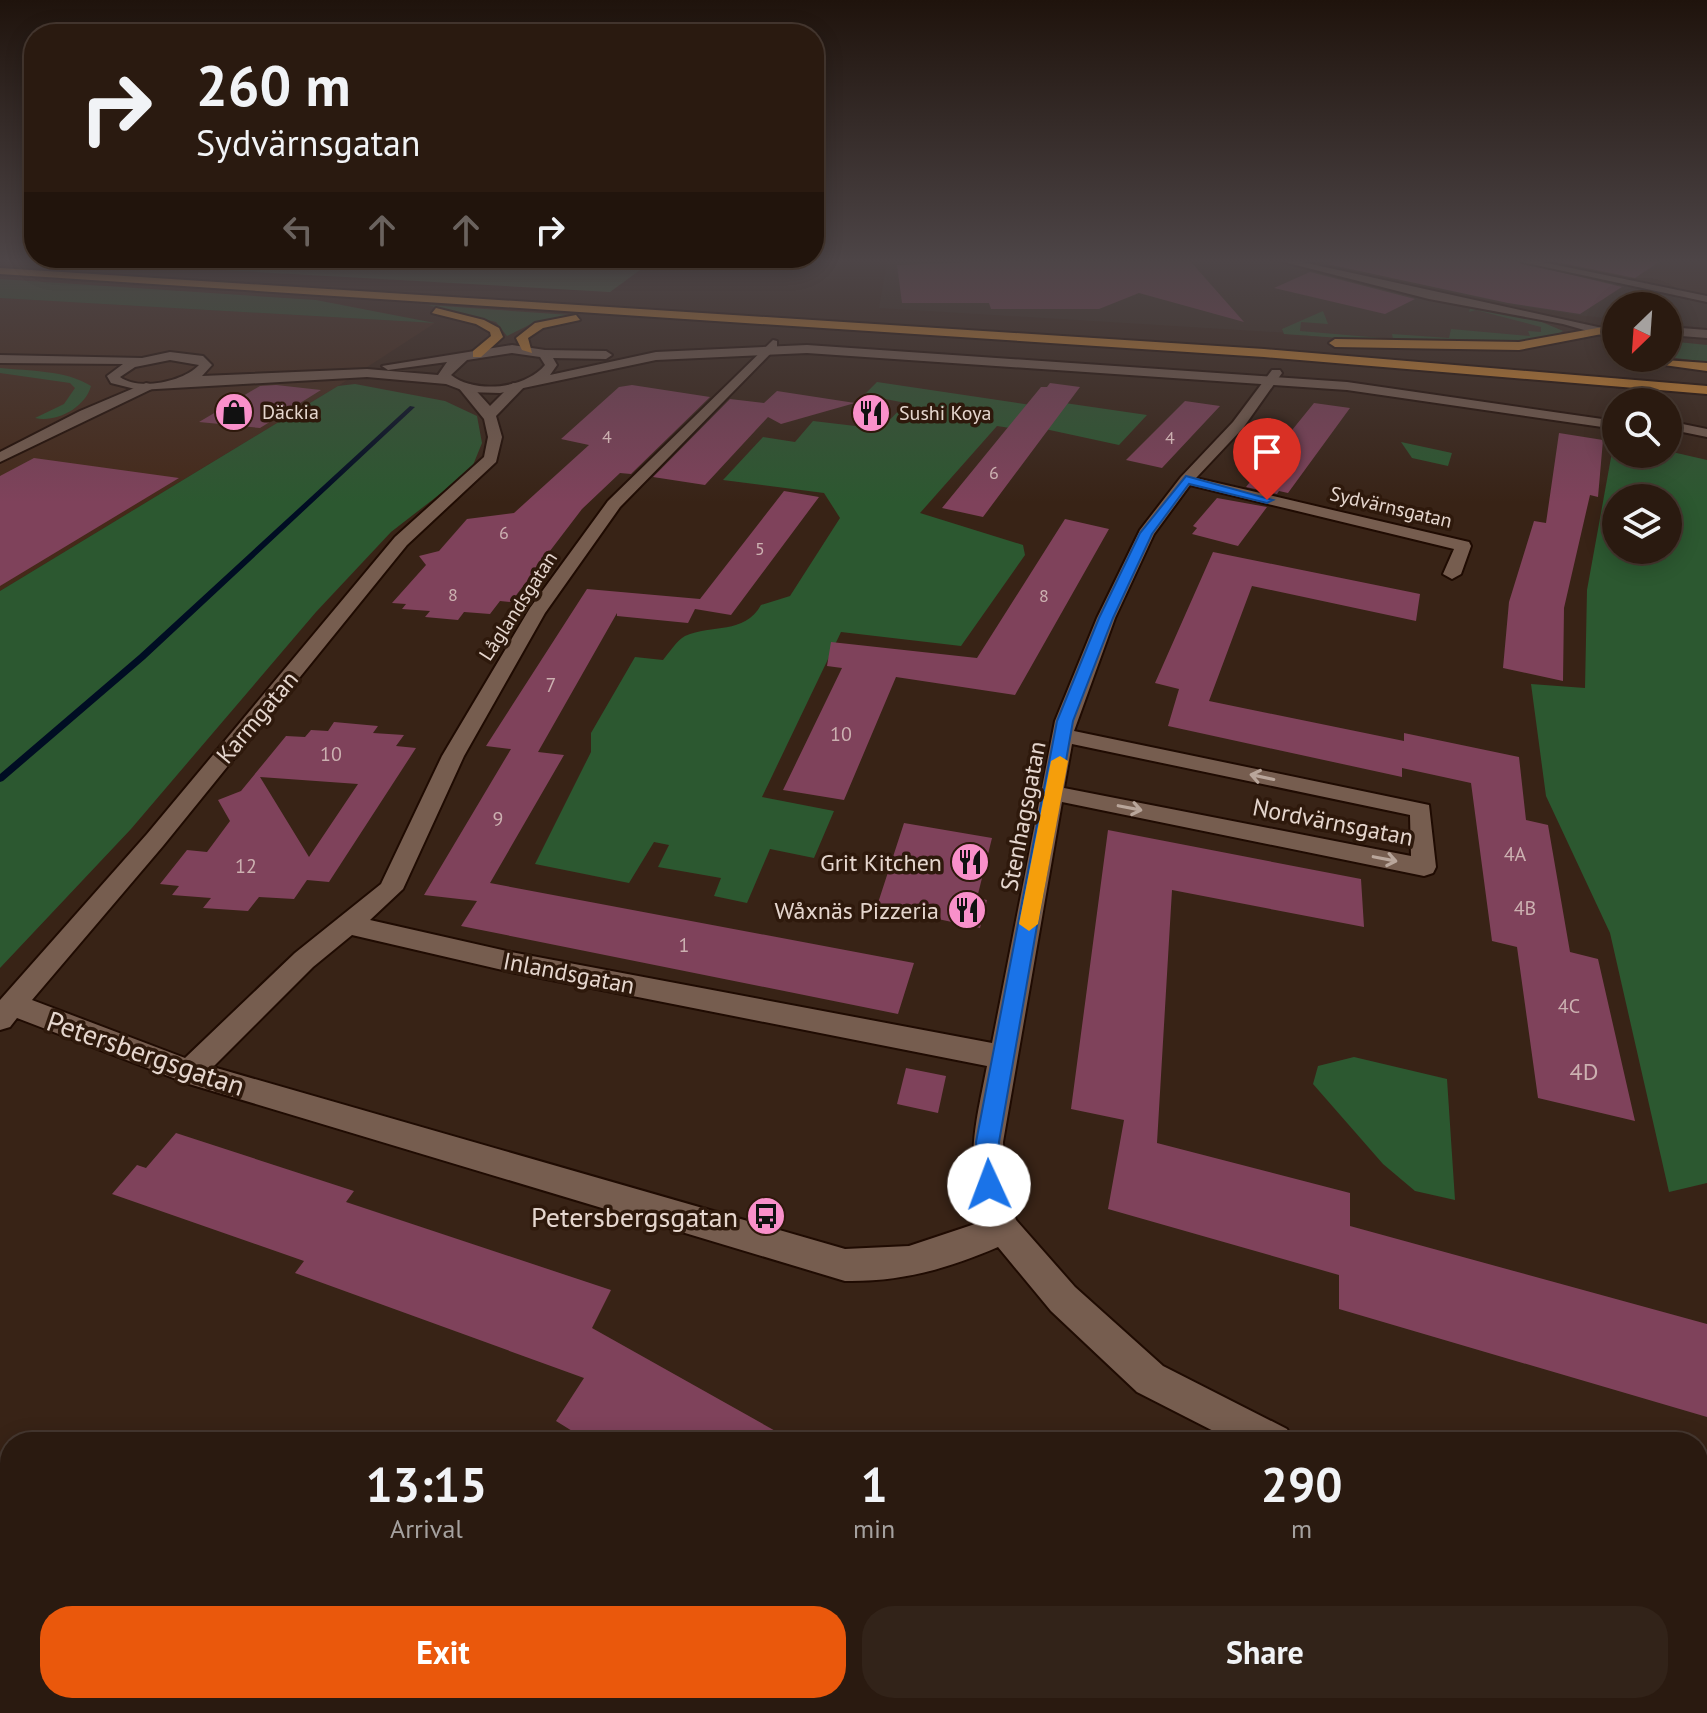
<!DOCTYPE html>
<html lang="en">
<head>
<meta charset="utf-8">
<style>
  :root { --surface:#2a1a10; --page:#322319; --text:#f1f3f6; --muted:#a5a19f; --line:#463830; --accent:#ea580c }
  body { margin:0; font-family:"PT Sans",sans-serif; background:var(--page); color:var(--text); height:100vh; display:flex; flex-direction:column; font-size:30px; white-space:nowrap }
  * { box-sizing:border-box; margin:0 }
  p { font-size:26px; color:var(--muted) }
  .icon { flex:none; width:44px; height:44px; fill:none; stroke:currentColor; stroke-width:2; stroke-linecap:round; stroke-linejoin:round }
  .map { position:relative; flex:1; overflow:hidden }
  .side { position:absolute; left:0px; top:1432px; width:1708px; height:282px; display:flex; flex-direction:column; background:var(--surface); border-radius:32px 32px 0 0; box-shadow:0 4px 20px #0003,0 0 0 2px var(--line) }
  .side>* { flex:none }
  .banner { position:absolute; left:24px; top:24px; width:800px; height:244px; border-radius:32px; box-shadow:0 4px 20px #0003,0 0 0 2px var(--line); background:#2a1a10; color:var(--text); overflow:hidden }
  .needle { width:52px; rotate:205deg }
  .buttons { position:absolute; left:1602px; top:292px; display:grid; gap:16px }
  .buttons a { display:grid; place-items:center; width:80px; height:80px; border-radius:50%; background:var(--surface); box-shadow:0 4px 20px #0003,0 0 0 2px var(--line); font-size:40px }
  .pin { position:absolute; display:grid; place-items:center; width:68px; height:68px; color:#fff; margin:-82px -34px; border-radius:50% 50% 50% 0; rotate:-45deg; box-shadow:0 0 8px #0007 }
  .pin .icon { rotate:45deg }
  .me { position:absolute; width:88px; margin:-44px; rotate:358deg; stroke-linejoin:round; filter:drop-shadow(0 0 6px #0008) }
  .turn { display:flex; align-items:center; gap:28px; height:168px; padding:0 40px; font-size:36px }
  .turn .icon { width:104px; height:104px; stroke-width:2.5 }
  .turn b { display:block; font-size:56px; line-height:68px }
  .lanes { display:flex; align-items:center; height:76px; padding:0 40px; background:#0003; justify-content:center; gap:40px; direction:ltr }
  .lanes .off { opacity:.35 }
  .eta { display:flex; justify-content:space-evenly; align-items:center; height:136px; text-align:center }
  .eta b { font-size:48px; font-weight:700; line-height:56px }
  .button { display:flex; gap:16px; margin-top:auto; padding:16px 40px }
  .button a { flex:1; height:92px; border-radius:32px; background:var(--accent); color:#fff; font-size:32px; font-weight:700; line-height:92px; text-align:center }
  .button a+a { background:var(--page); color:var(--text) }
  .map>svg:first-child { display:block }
  .commercial { fill:#3b2c20 }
  .built { fill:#452919 }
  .green { fill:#2c5830; fill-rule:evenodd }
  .forest { fill:#3a6c3f }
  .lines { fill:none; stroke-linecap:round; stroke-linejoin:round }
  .stream { fill:#000d23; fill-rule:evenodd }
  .building { fill:#7f425b; fill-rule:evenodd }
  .street-casing { stroke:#1f0b02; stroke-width:4 }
  .secondary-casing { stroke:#1f0b02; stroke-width:4 }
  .highway-casing { stroke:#1f0b02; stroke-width:4 }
  .street { fill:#765d4f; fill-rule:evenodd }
  .secondary { fill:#765d4f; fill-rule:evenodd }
  .highway { fill:#d7892d; fill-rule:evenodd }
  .oneway { stroke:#b9a69b }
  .route { fill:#1a73e8; stroke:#114b97; stroke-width:2 }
  .slow { fill:#f59e0b }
  .labels { text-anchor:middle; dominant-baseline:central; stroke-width:7; stroke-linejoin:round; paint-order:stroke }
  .far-number-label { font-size:18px; fill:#ccb1b1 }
  .far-poi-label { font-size:20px; fill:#e5d6ce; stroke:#2e190c; text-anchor:start }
  .far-street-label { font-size:20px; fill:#e5d6ce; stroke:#2e190c }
  .number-label { font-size:20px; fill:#ccb1b1 }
  .street-label { font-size:24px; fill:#e5d6ce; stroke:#2e190c }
  .poi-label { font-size:24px; fill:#e5d6ce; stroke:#2e190c; text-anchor:end }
  .near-number-label { font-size:24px; fill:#ccb1b1 }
  .near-street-label { font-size:28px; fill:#e5d6ce; stroke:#2e190c }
  .near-poi-label { font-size:28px; fill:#e5d6ce; stroke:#2e190c; text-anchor:end }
</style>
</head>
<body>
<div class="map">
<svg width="1707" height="1713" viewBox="0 0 1707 1713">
  <rect width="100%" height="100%" fill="#382316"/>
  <path class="commercial" d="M 887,262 L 1276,262 L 1368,286 L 1537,320 L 1563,331 L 1522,341 L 1389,339 L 879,308 Z
    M 1321,262 L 1535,262 L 1707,298 L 1707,328 L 1668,324 L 1668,306 L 1616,306 L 1616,319 L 1585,316 L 1506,304 Z"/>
  <path class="built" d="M 1535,262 L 1707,262 L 1707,298 Z
    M 0,298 L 435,323 L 338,386 L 0,591 Z"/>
  <path class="green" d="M 96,262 L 278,262 L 256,272 Z
    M 0,279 L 316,300 L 435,323 L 0,298 Z
    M 428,305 L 570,315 L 533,323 L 507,336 L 496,322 Z
    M 1470,308 L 1537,320 L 1563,331 C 1529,356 1335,337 1284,334 L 1282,329 L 1323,311 L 1328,324 L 1301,322 L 1300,331 L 1393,339 L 1392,334 L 1449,338 L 1451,329 L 1530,336 L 1528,331 L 1541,332 L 1541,327 L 1476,310 L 1469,312 Z
    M 1668,341 L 1707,345 L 1707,362 L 1668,357 Z
    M 0,368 C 29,371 66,370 91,386 C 85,408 56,423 35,418 L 64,404 L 75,388 L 70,383 L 0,373 Z
    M 877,382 L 1044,407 L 1051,401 L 1147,415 L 1119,445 L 1045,429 L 1043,433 L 997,426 L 920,513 L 1023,545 L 1025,555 L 961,646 L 841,632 L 762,797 L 834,811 L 814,858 L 770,849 L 747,903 L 714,896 L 721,878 L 658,867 L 669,845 L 654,842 L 629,883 L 535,864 L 591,752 L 591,733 L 635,657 L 663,660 C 669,653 677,640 685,636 C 712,624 744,635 761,605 L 790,596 L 840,518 L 824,493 L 723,480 L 763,437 L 795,442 L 813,421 L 881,429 L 906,403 L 864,395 Z
    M 355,384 L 445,401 L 477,416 L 482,443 L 471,470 L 391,532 L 316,612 L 131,829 L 0,968 L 0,591 L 338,386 Z
    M 1614,441 L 1616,454 L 1668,451 L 1707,460 L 1707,1183 L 1669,1192 L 1610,933 L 1546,796 L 1531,684 L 1585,688 L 1587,590 ZM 1616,498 L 1668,498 L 1668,550 L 1616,550 Z
    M 1401,442 L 1452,453 L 1448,466 L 1412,458 Z
    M 1354,1057 L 1447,1079 L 1455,1200 L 1415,1191 L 1383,1164 L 1313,1084 L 1318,1066 Z"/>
  <path class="forest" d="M 278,262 L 651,262 L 610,292 L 256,272 Z"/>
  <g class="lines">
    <path class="stream" d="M 410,406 L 415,407 L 145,659 L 3,781 L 0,782 L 0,774 L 139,655 Z"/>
  </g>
  <path class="building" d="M 975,262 L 1191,262 L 1244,322 L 1139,293 L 1099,309 L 991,309 L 989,303 L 902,303 L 897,265 Z
    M 1332,262 L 1519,262 L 1622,287 L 1580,314 L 1508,303 L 1327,264 Z
    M 1557,262 L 1659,262 L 1635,278 Z
    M 1310,272 L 1415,299 L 1385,314 L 1274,288 Z
    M 1050,383 L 1080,387 L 983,517 L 942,508 L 1041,387 L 1047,387 Z
    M 276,385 L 321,390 L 260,428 L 199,422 L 260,386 Z
    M 632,385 L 710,397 L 631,474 L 620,473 L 582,509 L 511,602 L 500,601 L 490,614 L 464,612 L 458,620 L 425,617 L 430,611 L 402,609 L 406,604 L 392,603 L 426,565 L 419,556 L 439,551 L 467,519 L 514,513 L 589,445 L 561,439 L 619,387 Z
    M 777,391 L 855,403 L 781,424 L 768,417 L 705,485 L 653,477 L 730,399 L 764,403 Z
    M 1185,401 L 1220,406 L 1162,468 L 1126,460 Z
    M 1314,403 L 1350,408 L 1288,493 L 1279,491 L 1277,494 L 1246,487 Z
    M 1559,433 L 1603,440 L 1598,497 L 1590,495 L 1564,608 L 1563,681 L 1503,668 L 1509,602 L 1534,521 L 1546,523 Z
    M 34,458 L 179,478 L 0,586 L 0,476 Z
    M 784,491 L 819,497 L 731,615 L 695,609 L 688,623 L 617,616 L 617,613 L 538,752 L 564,755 L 490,883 L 914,963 L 898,1014 L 461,926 L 477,901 L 424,895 L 511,749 L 486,746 L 587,589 L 700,599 Z
    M 1217,498 L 1267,507 L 1238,546 L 1192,534 L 1197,528 L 1193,526 Z
    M 1065,519 L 1109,529 L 1015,695 L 896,677 L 844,800 L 783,790 L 842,668 L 827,666 L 831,642 L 977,658 Z
    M 1213,552 L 1420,594 L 1416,621 L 1252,586 L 1209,701 L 1404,741 L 1404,733 L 1519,757 L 1526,820 L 1548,825 L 1570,952 L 1598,959 L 1635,1121 L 1538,1098 L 1517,947 L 1492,941 L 1471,783 L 1402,768 L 1402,777 L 1168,726 L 1179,689 L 1155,683 Z
    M 334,722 L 378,726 L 373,733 L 404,735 L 396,746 L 416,748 L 329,882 L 307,880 L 294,899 L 259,897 L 248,911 L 203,908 L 211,898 L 172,895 L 179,886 L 160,884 L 187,850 L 207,852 L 230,821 L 218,800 L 241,791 L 286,736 L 305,737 L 311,730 L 328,731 ZM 260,777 L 358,784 L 309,857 Z
    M 904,823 L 992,838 L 977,898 L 987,900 L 980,928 L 877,906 Z
    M 1108,830 L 1361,879 L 1364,927 L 1172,890 L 1157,1143 L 1350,1193 L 1350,1226 L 1707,1324 L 1707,1417 L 1339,1309 L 1339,1275 L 1108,1209 L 1124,1120 L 1071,1109 Z
    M 906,1068 L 946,1076 L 938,1113 L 897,1104 Z
    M 176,1133 L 354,1191 L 346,1202 L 611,1290 L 592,1328 L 795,1442 L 590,1442 L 556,1421 L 584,1378 L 295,1273 L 304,1261 L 112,1194 L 137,1165 L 146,1168 Z"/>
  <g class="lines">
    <defs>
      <path id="street" d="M 1522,262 L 1542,262 L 1707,296 L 1707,302 Z
        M 773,340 L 777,341 L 777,347 L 620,507 L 545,613 L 464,756 L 403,889 L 370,920 L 511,952 L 992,1043 L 1055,721 L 1097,618 L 1140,530 L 1181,477 L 1233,422 L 1272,370 L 1280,370 L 1282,373 L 1243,428 L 1196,478 L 1469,542 L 1471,546 L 1461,574 L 1452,579 L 1443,574 L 1454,549 L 1190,485 L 1154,534 L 1115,618 L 1074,731 L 1429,805 L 1436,867 L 1433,873 L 1424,876 L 1062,802 L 1003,1142 L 1005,1185 L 1016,1220 L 1075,1287 L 1163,1366 L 1287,1429 L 1293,1442 L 1235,1442 L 1137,1392 L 1051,1311 L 998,1247 C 947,1269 901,1282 845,1281 L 189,1084 L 17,1018 L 10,1027 L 0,1030 L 0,1000 L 147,834 L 395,537 L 484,457 L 488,437 L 484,419 L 458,387 L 460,384 L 470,384 L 490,406 L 513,383 L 525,386 L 496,416 L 502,437 L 496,462 L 407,545 L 163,846 L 32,1000 L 185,1058 L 295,953 L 381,884 L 442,756 L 530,608 L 608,501 ZM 1072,744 L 1410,815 L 1411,856 L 1064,788 ZM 352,935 L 511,972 L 987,1066 C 975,1128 965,1159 984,1221 L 909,1246 L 845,1249 L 213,1067 L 313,967 Z
        M 146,383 L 158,386 L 0,462 L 0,452 L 80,411 Z
        M 1698,1631 L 1707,1634 L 1707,1677 L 1698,1674 Z"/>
      <path id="secondary" d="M 1284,262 L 1302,262 L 1616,331 L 1616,339 L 1563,324 L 1429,299 Z
        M 1668,327 L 1707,330 L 1707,338 L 1668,335 Z
        M 512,345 L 545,350 L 606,351 L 612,355 L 606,359 L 553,358 L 557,365 L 550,375 L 656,352 L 807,345 L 1347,382 L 1616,421 L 1616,429 L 1347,390 L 807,353 L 656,360 L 500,393 L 467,392 L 446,384 L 367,377 L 139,390 L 111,383 L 107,376 L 123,364 L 0,363 L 0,355 L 142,358 L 170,352 L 203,356 L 212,365 L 202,376 L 367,369 L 438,375 L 447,362 L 388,370 L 382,366 ZM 512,353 L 540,357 L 545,365 C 525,389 475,394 451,375 L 467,360 ZM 170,360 L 199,365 C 183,382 139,391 120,377 L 135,367 Z
        M 1668,421 L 1707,429 L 1707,437 L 1668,429 Z"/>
      <path id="highway" d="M 0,268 L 1264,349 L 1707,386 L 1707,394 L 1264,357 L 0,274 Z
        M 436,308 L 484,320 L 499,328 L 503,337 L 481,357 L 473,357 L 473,351 L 491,336 L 490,332 L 476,324 L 432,313 Z
        M 576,315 L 580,320 L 543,328 L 528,338 L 532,353 L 522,350 L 516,338 L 535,323 Z
        M 1603,327 L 1609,331 L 1607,333 L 1519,350 L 1335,347 L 1329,343 L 1335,339 L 1519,342 Z
        M 1636,358 L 1707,363 L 1707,371 L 1642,362 Z"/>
    </defs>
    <use href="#street" class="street-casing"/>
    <use href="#secondary" class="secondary-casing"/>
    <use href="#highway" class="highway-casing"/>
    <use href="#street" class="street"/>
    <use href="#secondary" class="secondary"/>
    <use href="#highway" class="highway"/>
  </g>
  <defs><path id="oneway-shaft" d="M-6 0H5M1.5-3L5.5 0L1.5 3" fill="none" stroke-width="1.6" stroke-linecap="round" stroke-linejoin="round" transform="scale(2)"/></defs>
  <g class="oneway">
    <use href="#oneway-shaft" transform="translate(1262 777) rotate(-168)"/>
    <use href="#oneway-shaft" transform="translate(1130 808) rotate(11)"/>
    <use href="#oneway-shaft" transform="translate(1385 859) rotate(11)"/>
  </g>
  <linearGradient id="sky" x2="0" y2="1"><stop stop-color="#1f130c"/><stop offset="0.52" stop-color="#4d4547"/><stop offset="1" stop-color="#4d4547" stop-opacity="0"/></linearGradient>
  <rect width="1707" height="502" fill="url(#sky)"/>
  <path class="route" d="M 1186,476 L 1273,500 L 1267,503 L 1189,484 L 1152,534 L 1113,618 L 1073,721 L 999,1142 L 1001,1185 L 998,1193 L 989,1196 L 981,1193 L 976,1142 L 1057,721 L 1099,618 L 1140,533 Z"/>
  <path class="slow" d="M 1060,756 L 1068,761 L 1038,924 L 1029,931 L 1019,924 L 1051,761 Z"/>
  <defs>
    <symbol id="shop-disc" viewBox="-11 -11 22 22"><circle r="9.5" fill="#f990ca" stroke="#2e190c"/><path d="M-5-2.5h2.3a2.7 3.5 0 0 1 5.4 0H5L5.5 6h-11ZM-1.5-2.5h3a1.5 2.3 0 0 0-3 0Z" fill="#111"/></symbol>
    <symbol id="restaurant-disc" viewBox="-11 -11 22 22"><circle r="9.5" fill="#f990ca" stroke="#2e190c"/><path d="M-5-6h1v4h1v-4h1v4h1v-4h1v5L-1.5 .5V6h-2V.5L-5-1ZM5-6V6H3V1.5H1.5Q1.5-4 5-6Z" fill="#111"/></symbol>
    <symbol id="bus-disc" viewBox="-11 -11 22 22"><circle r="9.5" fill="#f990ca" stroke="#2e190c"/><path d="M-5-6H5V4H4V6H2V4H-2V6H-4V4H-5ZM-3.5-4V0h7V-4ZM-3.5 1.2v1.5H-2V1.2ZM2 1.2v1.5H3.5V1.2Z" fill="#111"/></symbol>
  </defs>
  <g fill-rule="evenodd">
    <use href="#shop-disc" x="212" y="390" width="44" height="44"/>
    <use href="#restaurant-disc" x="849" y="391" width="44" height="44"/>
    <use href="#restaurant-disc" x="948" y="840" width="44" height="44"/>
    <use href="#restaurant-disc" x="945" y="888" width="44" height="44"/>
    <use href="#bus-disc" x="744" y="1194" width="44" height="44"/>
  </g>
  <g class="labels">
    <g class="far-number-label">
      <text x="607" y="436">4</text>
      <text x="1170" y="437">4</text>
      <text x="994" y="472">6</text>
      <text x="504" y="532">6</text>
      <text x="760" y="548">5</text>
      <text x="453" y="594">8</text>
      <text x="1044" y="595">8</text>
    </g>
    <g class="far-poi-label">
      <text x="262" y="412">Däckia</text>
      <text x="899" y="413">Sushi Koya</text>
    </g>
    <g class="far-street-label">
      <text transform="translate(1391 507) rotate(13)">Sydvärnsgatan</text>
      <text transform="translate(518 606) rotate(-57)">Låglandsgatan</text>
    </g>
    <g class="number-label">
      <text x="551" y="685">7</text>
      <text x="841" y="734">10</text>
      <text x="331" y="754">10</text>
      <text x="498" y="819">9</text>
      <text x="1515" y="854">4A</text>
      <text x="246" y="866">12</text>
      <text x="1525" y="908">4B</text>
      <text x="684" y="945">1</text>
      <text x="1569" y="1006">4C</text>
    </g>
    <g class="street-label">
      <text transform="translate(257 717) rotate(-50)">Karmgatan</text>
      <text transform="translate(1023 816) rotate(-79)">Stenhagsgatan</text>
      <text transform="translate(1333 822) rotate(11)">Nordvärnsgatan</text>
      <text transform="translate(569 973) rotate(11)">Inlandsgatan</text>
    </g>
    <g class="poi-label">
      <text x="942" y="862">Grit Kitchen</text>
      <text x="939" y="910">Wåxnäs Pizzeria</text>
    </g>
    <g class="near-number-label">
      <text x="1584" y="1071">4D</text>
    </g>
    <g class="near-street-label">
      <text transform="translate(146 1053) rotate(19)">Petersbergsgatan</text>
    </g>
    <g class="near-poi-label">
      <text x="738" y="1216">Petersbergsgatan</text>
    </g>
  </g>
</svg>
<div class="buttons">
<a><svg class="needle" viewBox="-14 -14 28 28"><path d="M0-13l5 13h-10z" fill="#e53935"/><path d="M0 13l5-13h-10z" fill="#a5a19f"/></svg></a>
<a><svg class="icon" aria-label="search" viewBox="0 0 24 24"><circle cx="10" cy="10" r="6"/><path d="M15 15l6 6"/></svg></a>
<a><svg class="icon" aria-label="layers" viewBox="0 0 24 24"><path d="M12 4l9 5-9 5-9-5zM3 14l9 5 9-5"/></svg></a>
</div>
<div class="pin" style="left:1267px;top:500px;background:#d93025"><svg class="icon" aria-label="arrive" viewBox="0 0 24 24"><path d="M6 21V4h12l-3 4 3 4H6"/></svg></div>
<svg class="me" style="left:989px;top:1185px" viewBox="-20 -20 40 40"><circle r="19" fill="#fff"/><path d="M0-13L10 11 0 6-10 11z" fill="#1a73e8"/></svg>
<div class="banner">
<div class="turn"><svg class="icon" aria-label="right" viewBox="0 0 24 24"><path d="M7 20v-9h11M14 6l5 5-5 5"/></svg><div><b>260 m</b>Sydvärnsgatan</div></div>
<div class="lanes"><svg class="icon off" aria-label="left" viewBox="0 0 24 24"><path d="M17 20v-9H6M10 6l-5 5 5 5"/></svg><svg class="icon off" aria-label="ahead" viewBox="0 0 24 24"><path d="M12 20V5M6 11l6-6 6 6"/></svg><svg class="icon off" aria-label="ahead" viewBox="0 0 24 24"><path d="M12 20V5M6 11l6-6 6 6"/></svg><svg class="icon" aria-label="right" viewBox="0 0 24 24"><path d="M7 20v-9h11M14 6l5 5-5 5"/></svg></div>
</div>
<section class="side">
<div class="eta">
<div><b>13:15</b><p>Arrival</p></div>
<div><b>1</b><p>min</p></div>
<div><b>290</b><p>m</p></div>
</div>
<div class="button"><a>Exit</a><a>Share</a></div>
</section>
</div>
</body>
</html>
